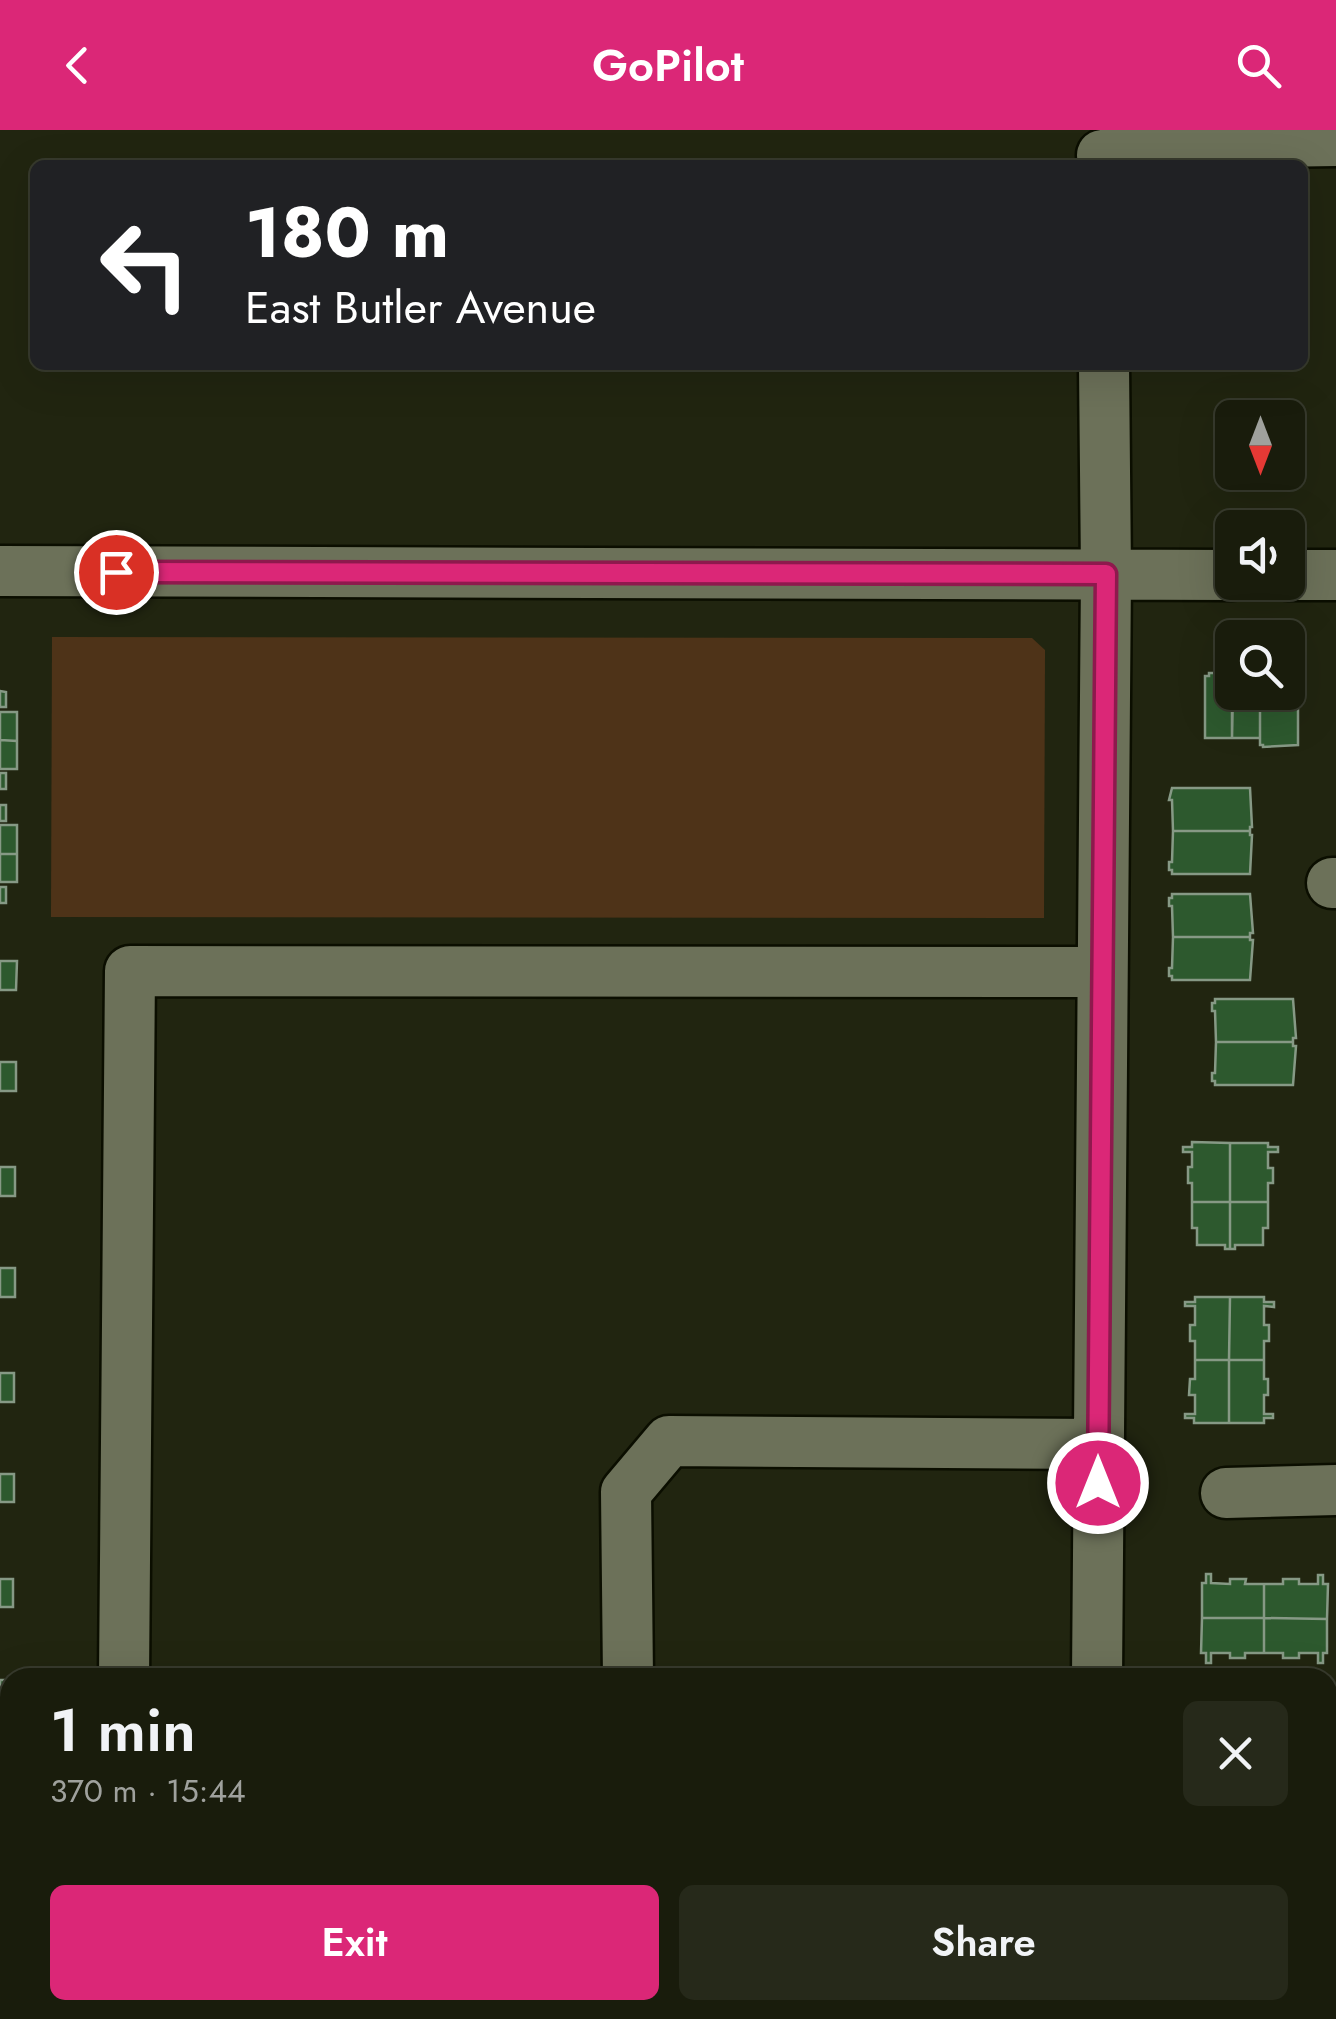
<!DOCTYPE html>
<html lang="en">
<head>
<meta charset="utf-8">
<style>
  :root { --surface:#191c0c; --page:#26291a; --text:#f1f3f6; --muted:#9fa19d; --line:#373a2d; --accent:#db2777 }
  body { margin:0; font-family:Jost,sans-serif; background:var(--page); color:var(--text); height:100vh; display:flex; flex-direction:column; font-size:38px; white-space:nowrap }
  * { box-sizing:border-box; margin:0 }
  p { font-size:32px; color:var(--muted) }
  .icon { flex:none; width:55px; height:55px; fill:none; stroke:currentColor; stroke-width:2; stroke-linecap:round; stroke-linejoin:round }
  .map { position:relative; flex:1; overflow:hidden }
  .side { position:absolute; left:0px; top:1538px; width:1338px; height:352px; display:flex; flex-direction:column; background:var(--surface); border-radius:30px 30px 0 0; box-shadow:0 10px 40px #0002,0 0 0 2px var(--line) }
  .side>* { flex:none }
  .banner { position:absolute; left:30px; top:30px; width:1278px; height:210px; border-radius:15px; box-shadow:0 10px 40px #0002,0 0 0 2px var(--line); background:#202124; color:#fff; overflow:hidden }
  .needle { width:65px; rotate:180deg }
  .tools { position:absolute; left:1215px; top:270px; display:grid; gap:20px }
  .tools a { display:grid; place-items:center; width:90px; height:90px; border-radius:15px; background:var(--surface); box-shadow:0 10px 40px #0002,0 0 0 2px var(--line); font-size:50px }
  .pin { position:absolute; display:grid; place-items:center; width:85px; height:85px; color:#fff; margin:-42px; border:5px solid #fff; border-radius:50%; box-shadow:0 2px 10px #0007 }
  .me { position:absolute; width:110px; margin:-55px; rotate:0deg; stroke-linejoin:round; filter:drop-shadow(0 0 8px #0008) }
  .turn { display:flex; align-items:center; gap:35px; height:210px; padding:0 50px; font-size:45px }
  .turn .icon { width:130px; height:130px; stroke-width:2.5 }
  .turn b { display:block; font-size:70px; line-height:85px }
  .round { display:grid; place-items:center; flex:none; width:105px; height:105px; border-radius:15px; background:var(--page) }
  .headline { display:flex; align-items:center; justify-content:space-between; height:170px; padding:0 50px }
  h1 { font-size:60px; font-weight:600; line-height:75px }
  .action { display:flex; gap:20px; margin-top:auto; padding:20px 50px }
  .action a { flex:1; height:115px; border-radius:15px; background:var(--accent); color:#fff; font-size:40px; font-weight:600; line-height:115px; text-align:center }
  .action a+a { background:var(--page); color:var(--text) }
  header { display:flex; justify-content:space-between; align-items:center; height:130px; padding:0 50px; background:var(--accent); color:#fff; font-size:45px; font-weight:600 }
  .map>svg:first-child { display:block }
  .green { fill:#4e3318 }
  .building { fill:#2d592e; stroke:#869985; stroke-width:2.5 }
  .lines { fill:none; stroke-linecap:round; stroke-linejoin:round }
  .minor-casing { stroke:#0b0e00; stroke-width:55 }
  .minor { stroke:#6c7159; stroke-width:50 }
  .route-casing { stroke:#8e194d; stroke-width:25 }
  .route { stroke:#db2777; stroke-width:18 }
</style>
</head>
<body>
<header><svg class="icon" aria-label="back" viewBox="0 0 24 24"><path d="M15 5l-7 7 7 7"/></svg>GoPilot<svg class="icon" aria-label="search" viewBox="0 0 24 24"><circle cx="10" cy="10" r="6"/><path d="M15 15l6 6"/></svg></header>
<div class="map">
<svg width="1336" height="1889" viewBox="0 0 1336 1889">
  <rect width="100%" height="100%" fill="#212510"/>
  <path class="green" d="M 52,507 L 1032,508 L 1045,520 L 1044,788 L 51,787 Z"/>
  <path class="building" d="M 1209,543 L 1217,543 L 1217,547 L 1232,547 L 1232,608 L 1205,608 L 1205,546 L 1209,546 Z
    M 1288,543 L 1293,543 L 1293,546 L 1298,546 L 1298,615 L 1263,617 L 1263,615 L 1260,615 L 1260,562 L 1288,562 Z
    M 0,561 L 6,562 L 6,577 L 0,577 Z
    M 1233,562 L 1260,562 L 1260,608 L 1232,608 Z
    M 0,582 L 17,582 L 17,611 L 0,610 Z
    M 0,610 L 17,611 L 17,639 L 0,639 Z
    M 0,643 L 6,643 L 6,659 L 0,659 Z
    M 1172,658 L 1250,658 L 1252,697 L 1250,697 L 1250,701 L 1173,701 L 1172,670 L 1169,670 Z
    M 0,675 L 6,675 L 6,691 L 0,691 Z
    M 0,695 L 17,695 L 17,724 L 0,724 Z
    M 1173,701 L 1250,701 L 1250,705 L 1252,705 L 1250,744 L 1172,744 L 1172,740 L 1169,740 L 1169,732 L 1172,732 Z
    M 0,724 L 17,724 L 17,752 L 0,752 Z
    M 0,757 L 6,757 L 6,773 L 0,773 Z
    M 1172,764 L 1250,764 L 1253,803 L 1250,803 L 1250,807 L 1173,807 L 1172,776 L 1169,776 L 1169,768 L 1172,768 Z
    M 1173,807 L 1250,807 L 1250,810 L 1253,810 L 1250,850 L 1172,850 L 1172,846 L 1169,846 L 1169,838 L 1172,838 Z
    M 0,831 L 17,831 L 16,860 L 0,860 Z
    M 1215,869 L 1293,869 L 1296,908 L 1293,908 L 1293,912 L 1216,912 L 1215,881 L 1212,881 L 1212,873 L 1215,873 Z
    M 1216,912 L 1293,912 L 1293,916 L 1296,916 L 1293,955 L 1215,955 L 1215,951 L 1212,951 L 1212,943 L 1215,943 Z
    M 0,932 L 16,932 L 16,961 L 0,961 Z
    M 1192,1012 L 1230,1013 L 1230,1072 L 1192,1072 L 1192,1053 L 1188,1053 L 1188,1037 L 1192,1037 L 1192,1022 L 1183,1022 L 1183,1017 L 1192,1017 Z
    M 1230,1013 L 1268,1013 L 1268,1017 L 1278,1017 L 1278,1022 L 1268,1022 L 1268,1038 L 1273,1038 L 1273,1053 L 1268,1053 L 1268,1072 L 1230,1072 Z
    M 0,1037 L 15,1037 L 15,1066 L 0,1066 Z
    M 1192,1072 L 1230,1072 L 1230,1119 L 1225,1119 L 1225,1115 L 1197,1115 L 1197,1098 L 1192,1098 Z
    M 1230,1072 L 1268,1072 L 1268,1098 L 1263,1098 L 1263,1115 L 1235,1115 L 1235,1119 L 1230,1119 Z
    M 0,1138 L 15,1138 L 15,1167 L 0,1167 Z
    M 1195,1167 L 1230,1167 L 1229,1230 L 1195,1230 L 1195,1211 L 1190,1211 L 1190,1195 L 1195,1195 L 1195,1176 L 1185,1176 L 1185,1172 L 1195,1172 Z
    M 1230,1167 L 1264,1167 L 1264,1172 L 1274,1172 L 1274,1177 L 1264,1176 L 1264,1195 L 1269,1195 L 1269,1211 L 1264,1211 L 1264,1230 L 1229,1230 Z
    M 1195,1230 L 1229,1230 L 1229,1293 L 1194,1293 L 1194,1288 L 1185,1288 L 1185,1284 L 1195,1284 L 1195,1265 L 1189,1265 L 1190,1249 L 1195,1249 Z
    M 1229,1230 L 1264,1230 L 1264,1249 L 1268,1249 L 1268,1265 L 1264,1265 L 1264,1284 L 1273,1284 L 1273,1288 L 1264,1288 L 1264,1293 L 1229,1293 Z
    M 0,1243 L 14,1243 L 14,1272 L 0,1272 Z
    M 0,1344 L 14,1344 L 14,1372 L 0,1372 Z
    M 1206,1444 L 1211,1444 L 1211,1453 L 1230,1454 L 1230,1449 L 1246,1449 L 1245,1454 L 1264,1454 L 1264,1488 L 1202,1488 L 1202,1453 L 1206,1453 Z
    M 1318,1445 L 1323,1445 L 1323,1454 L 1328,1454 L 1327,1489 L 1264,1488 L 1264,1454 L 1283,1454 L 1283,1449 L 1299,1449 L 1299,1454 L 1318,1454 Z
    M 0,1449 L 13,1449 L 13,1477 L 0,1477 Z
    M 1202,1488 L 1264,1488 L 1264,1523 L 1245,1523 L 1245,1528 L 1230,1528 L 1230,1523 L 1211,1523 L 1211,1533 L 1206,1533 L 1206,1523 L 1201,1523 Z
    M 1264,1488 L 1327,1489 L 1327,1523 L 1323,1523 L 1323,1533 L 1318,1533 L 1318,1523 L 1299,1523 L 1299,1528 L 1283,1528 L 1283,1523 L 1264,1523 Z
    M 0,1550 L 10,1550 L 10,1578 L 0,1578 Z
    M 0,1654 L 10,1654 L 10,1683 L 0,1683 Z
    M 0,1755 L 10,1755 L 10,1783 L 0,1783 Z"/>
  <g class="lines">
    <defs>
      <path id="minor" d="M 1102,25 L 1212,13 L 1336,11
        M 0,441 L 1232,445
        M 1288,445 L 1336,445
        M 1332,753 L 1336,753
        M 1226,1363 L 1336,1360
        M 124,1548 L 130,841 L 1102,842
        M 628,1548 L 626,1362 L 669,1311 L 1099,1314
        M 1097,1548 L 1106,444 L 1104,235
        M 1329,1585 L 1336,1585
        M 1328,1816 L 1336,1816
        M 1097,1880 L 1097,1889
        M 121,1889 L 121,1880"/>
    </defs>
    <use href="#minor" class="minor-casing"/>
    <use href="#minor" class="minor"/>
  </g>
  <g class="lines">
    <defs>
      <path id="route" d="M 116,442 L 1106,444 L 1098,1353"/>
    </defs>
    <use href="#route" class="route-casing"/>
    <use href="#route" class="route"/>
  </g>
</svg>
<div class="tools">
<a><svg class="needle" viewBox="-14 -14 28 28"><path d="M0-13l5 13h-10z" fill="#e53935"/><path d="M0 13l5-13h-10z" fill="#9fa19d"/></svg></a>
<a><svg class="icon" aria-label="sound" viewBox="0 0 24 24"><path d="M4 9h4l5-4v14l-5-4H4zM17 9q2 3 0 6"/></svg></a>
<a><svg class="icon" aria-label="search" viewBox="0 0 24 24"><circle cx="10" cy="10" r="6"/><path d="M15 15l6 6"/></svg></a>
</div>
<div class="pin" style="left:116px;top:442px;background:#d93025"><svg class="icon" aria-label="arrive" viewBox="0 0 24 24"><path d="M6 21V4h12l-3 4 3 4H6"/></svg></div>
<svg class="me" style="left:1098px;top:1353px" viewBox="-20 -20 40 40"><circle r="17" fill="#db2777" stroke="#fff" stroke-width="3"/><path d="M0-11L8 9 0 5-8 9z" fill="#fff"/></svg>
<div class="banner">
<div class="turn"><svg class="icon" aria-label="left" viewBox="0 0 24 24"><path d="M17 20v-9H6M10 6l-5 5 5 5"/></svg><div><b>180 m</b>East Butler Avenue</div></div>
</div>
<section class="side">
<div class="headline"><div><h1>1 min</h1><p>370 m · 15:44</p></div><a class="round"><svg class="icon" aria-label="close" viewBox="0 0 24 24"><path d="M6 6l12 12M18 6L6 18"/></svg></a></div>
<div class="action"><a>Exit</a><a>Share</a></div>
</section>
</div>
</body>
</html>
